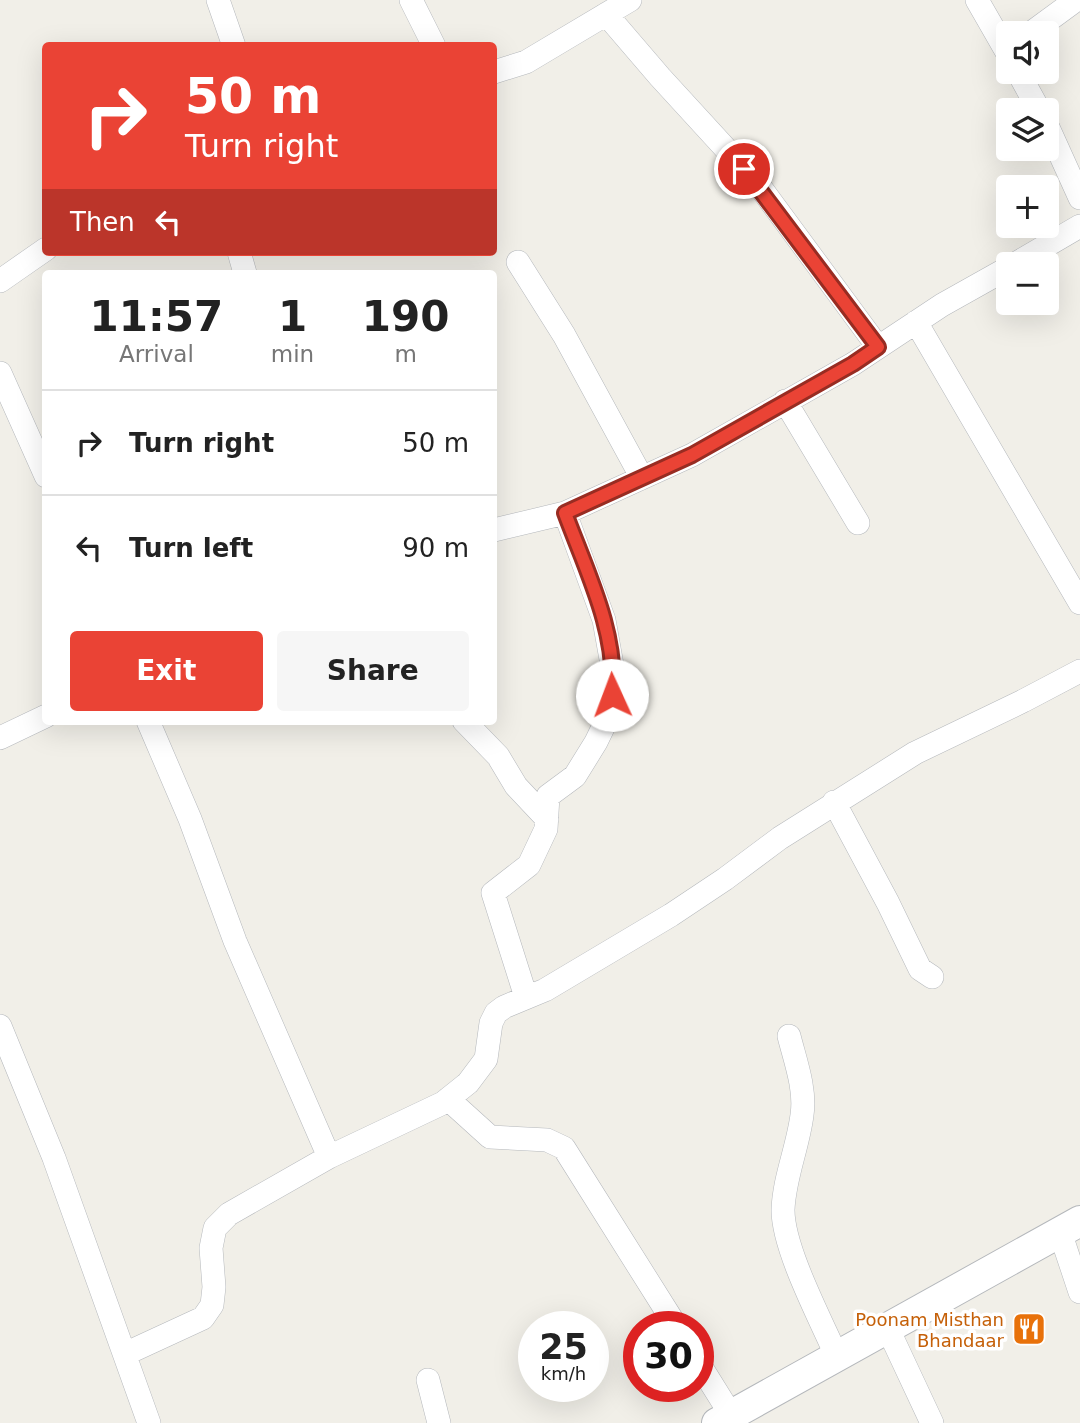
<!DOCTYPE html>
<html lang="en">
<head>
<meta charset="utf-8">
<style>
  :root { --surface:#fff; --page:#f6f6f6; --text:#222; --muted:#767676; --line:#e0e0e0; --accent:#ea4335 }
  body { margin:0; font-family:"DejaVu Sans",sans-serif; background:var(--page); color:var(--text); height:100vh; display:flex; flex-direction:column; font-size:26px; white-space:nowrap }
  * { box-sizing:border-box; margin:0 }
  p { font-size:23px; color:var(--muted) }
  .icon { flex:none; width:38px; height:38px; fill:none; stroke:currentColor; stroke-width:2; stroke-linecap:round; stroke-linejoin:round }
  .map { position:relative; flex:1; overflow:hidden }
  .side { position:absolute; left:42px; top:270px; width:455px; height:455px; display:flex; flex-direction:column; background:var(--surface); border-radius:7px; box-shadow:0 7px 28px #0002 }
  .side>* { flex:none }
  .guide { position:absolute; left:42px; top:42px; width:455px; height:214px; border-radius:7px; box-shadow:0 7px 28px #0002; background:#ea4335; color:#fff; overflow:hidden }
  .tools { position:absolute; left:996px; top:21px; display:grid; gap:14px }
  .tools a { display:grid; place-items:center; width:63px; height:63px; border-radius:7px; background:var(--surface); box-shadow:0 7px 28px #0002; font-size:35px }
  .speed { position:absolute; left:518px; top:1311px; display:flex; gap:14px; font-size:35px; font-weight:700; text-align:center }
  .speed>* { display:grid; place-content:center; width:91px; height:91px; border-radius:50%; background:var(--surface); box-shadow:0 7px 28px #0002; line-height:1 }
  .speed small { font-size:18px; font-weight:400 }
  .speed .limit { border:10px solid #d22; background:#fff; color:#111 }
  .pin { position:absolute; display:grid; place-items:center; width:60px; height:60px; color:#fff; margin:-30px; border:4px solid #fff; border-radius:50%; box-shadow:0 2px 7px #0007 }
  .me { position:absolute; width:77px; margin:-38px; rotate:358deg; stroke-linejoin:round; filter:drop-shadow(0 0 5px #0008) }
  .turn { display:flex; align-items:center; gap:24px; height:147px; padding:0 28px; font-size:32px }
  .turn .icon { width:91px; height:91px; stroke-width:2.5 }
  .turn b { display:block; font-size:49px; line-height:60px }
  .then { display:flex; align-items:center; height:66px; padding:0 28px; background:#0003; gap:14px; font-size:26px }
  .eta { display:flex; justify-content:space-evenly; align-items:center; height:119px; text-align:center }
  .eta b { font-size:42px; font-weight:700; line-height:49px }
  .action { display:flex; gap:14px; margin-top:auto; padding:14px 28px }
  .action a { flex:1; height:80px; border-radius:7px; background:var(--accent); color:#fff; font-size:28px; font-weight:700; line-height:80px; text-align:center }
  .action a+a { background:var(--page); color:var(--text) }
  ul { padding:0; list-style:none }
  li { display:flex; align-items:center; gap:21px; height:105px; padding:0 28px; border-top:2px solid var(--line) }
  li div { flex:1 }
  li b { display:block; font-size:26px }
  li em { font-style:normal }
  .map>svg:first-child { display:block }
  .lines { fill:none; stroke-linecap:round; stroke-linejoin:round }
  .minor-casing { stroke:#b5b8bc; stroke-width:24 }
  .tertiary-casing { stroke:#b5b8bc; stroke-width:32 }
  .minor { stroke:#fff; stroke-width:23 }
  .tertiary { stroke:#fff; stroke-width:30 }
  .route-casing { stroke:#982c22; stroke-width:18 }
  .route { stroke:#ea4335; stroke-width:12 }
  .labels { text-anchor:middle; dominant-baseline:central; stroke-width:7; stroke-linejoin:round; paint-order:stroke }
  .food-label { font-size:18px; fill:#c56008; stroke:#fff; text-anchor:end }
</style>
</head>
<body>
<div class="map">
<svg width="1080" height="1423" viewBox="0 0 1080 1423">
  <rect width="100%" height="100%" fill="#f1efe8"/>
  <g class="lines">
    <defs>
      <path id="minor" d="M 218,0 L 234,46
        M 411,0 L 434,46
        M 977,0 L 1008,54
        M 606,14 L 660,77 L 758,184 L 878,347
        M 1031,33 L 1076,0
        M 494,72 L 526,62 L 630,0
        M 1018,72 L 1039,110
        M 1046,123 L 1080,198
        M 239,252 L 245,273
        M 518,262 L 564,335 L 642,478
        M 1015,264 L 1080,226
        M 0,281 L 46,249
        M 916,322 L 1080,603
        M 0,373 L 46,476
        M 785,401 L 858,523
        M 494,530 L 565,513 L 692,455 L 853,364 L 942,305 L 1008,268
        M 148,721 L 190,819 L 235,941 L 329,1157
        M 464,721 L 498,756 L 516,786 L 547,819
        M 0,738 L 46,716
        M 834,802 L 888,903 L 920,969 L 932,977
        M 526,997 L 493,893 L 529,865 L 546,829 L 548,796 L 575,776 L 596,742 L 610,713 L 614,676 L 604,620 L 565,513
        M 0,1026 L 54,1158 L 149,1423
        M 789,1036 C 795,1060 806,1089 802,1115 C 798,1147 784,1178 783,1210 C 783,1249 821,1320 837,1357
        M 448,1099 L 490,1137 L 547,1140 L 564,1148 L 676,1326
        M 1060,1232 L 1080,1292
        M 888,1329 L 932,1423
        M 125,1354 L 203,1318 L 212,1305 L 214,1287 L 211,1248 L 215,1228 L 229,1214 L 329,1157 L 443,1103 L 468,1083 L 486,1059 L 491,1023 L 496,1013 L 504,1007 L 545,990 L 671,915 L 725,879 L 780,838 L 915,753 L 1023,701 L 1080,671
        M 698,1362 L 731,1415
        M 428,1380 L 439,1423"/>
      <path id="tertiary" d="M 717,1423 L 1080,1221"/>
    </defs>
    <use href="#minor" class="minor-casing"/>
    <use href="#tertiary" class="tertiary-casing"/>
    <use href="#minor" class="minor"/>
    <use href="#tertiary" class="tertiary"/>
  </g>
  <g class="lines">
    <defs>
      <path id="route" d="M 612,695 C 618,633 586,570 565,513 L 692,455 L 853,364 L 878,347 L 744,169"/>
    </defs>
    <use href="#route" class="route-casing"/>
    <use href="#route" class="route"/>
  </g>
  <defs>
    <symbol id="restaurant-square" viewBox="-11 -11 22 22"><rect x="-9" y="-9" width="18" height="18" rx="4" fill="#e8710a" stroke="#fff"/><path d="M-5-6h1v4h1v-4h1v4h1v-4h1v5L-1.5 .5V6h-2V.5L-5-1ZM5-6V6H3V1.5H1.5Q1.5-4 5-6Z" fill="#fff"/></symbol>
  </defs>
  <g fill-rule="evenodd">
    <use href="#restaurant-square" x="1010" y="1310" width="38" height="38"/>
  </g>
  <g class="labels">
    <g class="food-label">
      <text x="1004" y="1319">Poonam Misthan<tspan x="1004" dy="21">Bhandaar</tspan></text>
    </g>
  </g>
</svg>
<div class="tools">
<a><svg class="icon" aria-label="sound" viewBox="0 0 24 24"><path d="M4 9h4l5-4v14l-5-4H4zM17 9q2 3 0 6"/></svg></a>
<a><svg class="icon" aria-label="layers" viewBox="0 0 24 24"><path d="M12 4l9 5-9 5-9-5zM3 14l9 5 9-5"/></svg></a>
<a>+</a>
<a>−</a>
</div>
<div class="speed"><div>25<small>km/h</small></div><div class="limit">30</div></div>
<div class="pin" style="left:744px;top:169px;background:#d93025"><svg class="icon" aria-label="arrive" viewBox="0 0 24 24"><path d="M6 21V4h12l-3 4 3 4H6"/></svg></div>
<svg class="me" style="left:612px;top:695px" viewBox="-20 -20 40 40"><circle r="19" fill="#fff"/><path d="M0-13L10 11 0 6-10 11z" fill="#ea4335"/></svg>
<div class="guide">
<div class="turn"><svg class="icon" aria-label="right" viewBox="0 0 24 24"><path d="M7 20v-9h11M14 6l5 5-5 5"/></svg><div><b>50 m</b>Turn right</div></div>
<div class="then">Then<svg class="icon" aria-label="left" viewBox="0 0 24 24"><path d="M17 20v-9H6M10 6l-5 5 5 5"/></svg></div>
</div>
<section class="side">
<div class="eta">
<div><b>11:57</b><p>Arrival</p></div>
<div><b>1</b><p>min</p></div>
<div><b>190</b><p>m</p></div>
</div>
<ul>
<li><svg class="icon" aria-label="right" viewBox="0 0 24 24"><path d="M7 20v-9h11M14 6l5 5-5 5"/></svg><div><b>Turn right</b></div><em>50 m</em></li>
<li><svg class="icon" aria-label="left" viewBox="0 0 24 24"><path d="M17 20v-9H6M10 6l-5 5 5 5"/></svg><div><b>Turn left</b></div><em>90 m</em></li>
</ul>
<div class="action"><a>Exit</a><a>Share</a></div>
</section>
</div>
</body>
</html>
